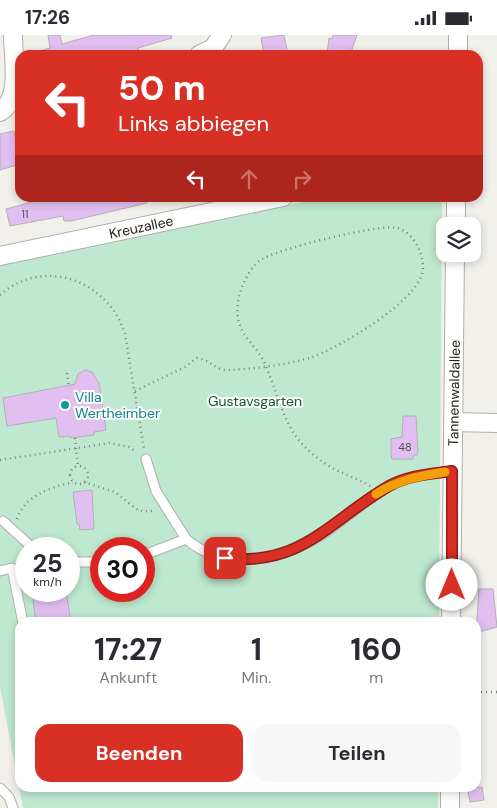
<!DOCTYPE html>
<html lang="de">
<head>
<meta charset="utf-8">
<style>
  :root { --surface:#fff; --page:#f7f7f7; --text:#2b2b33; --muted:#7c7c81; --accent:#d93025 }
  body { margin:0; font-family:"DM Sans",sans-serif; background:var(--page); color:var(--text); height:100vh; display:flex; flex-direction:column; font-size:19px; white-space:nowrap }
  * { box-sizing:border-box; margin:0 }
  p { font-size:16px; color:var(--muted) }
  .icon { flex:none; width:28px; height:28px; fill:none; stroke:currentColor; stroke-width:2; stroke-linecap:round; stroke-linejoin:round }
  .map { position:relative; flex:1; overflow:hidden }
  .sheet { position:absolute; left:15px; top:582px; width:466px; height:175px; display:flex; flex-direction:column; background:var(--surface); border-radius:15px; box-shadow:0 2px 8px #0003 }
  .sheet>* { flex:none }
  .hud { position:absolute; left:15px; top:15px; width:468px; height:152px; border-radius:15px; box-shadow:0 2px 8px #0003; background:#d93025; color:#fff; overflow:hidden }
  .tools { position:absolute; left:436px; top:182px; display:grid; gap:10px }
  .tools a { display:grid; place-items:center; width:45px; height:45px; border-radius:10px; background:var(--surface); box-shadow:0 2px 8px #0003; font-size:25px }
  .speed { position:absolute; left:15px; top:502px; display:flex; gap:10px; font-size:25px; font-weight:700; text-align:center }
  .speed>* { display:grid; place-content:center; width:65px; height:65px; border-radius:50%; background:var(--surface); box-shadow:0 2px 8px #0003; line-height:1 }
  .speed small { font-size:12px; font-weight:400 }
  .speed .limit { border:8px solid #d22; background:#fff; color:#111 }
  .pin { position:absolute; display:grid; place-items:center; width:42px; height:42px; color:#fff; margin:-21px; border-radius:10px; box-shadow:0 2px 8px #0006 }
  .me { position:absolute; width:55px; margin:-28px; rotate:0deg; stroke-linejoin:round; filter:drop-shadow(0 0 4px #0008) }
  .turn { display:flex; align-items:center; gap:18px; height:105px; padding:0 20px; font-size:22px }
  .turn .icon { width:65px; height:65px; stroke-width:2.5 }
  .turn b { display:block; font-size:35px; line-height:42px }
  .lanes { display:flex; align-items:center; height:48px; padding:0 20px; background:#0003; justify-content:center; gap:25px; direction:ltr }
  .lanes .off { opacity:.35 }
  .eta { display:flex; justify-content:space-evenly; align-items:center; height:85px; text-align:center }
  .eta b { font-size:30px; font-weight:700; line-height:35px }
  .primary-button { display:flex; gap:10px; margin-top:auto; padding:10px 20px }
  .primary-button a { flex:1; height:58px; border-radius:15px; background:var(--accent); color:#fff; font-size:20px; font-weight:700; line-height:58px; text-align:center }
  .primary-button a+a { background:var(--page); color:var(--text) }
  .status { display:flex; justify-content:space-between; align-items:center; height:35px; padding:0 25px; background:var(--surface); direction:ltr }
  .status svg { height:14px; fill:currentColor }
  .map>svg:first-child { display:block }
  .green { fill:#bee8d0; fill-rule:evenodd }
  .building { fill:#e1c0f1; stroke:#b2b0b3 }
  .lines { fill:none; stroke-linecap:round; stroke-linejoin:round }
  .service-casing { stroke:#b0afab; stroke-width:11 }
  .minor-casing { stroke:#b0afab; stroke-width:20 }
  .path { stroke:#80807c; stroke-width:2.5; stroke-dasharray:1 4; stroke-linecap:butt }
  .service { stroke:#fff; stroke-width:9 }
  .minor { stroke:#fff; stroke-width:18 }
  .route-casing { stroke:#8d1f18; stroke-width:12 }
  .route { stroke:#d93025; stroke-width:9 }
  .slow { stroke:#f59e0b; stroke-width:9 }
  .culture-dot { fill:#0f9aa8; stroke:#fefdf9; stroke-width:2 }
  .labels { text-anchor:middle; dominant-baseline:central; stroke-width:4; stroke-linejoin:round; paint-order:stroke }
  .number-label { font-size:11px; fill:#524a54 }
  .street-label { font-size:14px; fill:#222220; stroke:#fefdf9 }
  .culture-label { font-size:14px; fill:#0d838f; stroke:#fefdf9; text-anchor:start }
  .park-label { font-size:14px; fill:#0f5639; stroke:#fefdf9 }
</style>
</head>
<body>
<div class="status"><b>17:26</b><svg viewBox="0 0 49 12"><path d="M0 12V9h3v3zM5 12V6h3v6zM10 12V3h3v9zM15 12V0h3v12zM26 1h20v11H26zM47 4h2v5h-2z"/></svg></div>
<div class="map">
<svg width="497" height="773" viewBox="0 0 497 773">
  <rect width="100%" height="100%" fill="#f1f0eb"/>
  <path class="green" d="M 323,163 L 442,163 L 439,587 L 20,588 L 20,752 L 438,752 L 438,773 L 23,773 L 0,652 L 0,228 ZM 26,514 L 69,514 L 69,556 L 26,556 ZM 101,514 L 144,514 L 144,556 L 101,556 Z"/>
  <path class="building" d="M 48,0 L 60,0 L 62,9 L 94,0 L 171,0 L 172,3 L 138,13 L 139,18 L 131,20 L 37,20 L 37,17 L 50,13 Z
    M 284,0 L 288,20 L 264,20 L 261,3 Z
    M 333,0 L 357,0 L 350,20 L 327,20 L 329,3 L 332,4 Z
    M 14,96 L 20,129 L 0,135 L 0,99 Z
    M 50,162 L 147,162 L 147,168 L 71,186 L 64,186 L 63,181 L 10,191 L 6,174 Z
    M 85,335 L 92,337 L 99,348 L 106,395 L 94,397 L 94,400 L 70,403 L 70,401 L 59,402 L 56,383 L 7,391 L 3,363 L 75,349 L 78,339 Z
    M 403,381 L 416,381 L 418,417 L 417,420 L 414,420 L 413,424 L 392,424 L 391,420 L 391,404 L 402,402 Z
    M 92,455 L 94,494 L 80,495 L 79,489 L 77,489 L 73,457 Z
    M 479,554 L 493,554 L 497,592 L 476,598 Z
    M 32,556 L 66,556 L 71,588 L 36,588 Z
    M 467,752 L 482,752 L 484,765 L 470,767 Z"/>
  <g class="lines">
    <defs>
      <path id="service" d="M 146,424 L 156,456 L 186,504
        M 3,486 L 34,514
        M 144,520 L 186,504 C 225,537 278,526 318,502 C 343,487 364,465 390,451 C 408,440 432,439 452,436
        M 69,527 L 101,527
        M 0,536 L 12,533 L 23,588
        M 0,753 L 9,762 L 13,773"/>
      <path id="minor" d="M 199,20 L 213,13 L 222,0
        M 458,20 L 458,0
        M 0,77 C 22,63 13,23 13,0
        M 456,191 L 456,162
        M 0,221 L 283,162
        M 453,387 L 497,388
        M 451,588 L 455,219
        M 450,773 L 450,752"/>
    </defs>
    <use href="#service" class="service-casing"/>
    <use href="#minor" class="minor-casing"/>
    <path class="path" d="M 0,260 C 44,221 109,246 125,299 L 144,414
      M 67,338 L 69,353
      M 135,356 L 185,332 L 197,323 C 209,324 216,336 228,335 C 254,334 284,330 310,323 C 337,314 425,263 423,232 C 422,215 414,199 398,193 C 381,188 272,215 259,226 C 244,239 233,268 239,288 C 243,303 259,314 265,329 C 284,374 284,403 329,431 C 342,439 357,443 370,451
      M 75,403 L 78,431
      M 0,425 L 110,408 L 129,412 L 136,417
      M70 440a9 9 0 1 1 18 0a9 9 0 1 1-18 0Z
      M 84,447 L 115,457 L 139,476 L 154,476
      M 17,484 C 25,460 50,453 73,447
      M 476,657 L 497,657"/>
    <use href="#service" class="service"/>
    <use href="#minor" class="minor"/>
  </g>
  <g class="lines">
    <defs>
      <path id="route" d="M 225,523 C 302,532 330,485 389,451 C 408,440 432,439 452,436 L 452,550"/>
    </defs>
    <use href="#route" class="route-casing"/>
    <use href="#route" class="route"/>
    <path class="slow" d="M 376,459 C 398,445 419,441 445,437"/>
  </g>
  <circle class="culture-dot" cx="65" cy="370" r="5"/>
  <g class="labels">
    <g class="number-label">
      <text x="25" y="179">11</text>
      <text x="405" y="412">48</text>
    </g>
    <g class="street-label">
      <text transform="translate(141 192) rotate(-12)">Kreuzallee</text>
      <text transform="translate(454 358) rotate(-89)">Tannenwaldallee</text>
    </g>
    <g class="culture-label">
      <text x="75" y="362">Villa<tspan x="75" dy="16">Wertheimber</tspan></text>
    </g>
    <g class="park-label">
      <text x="255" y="366">Gustavsgarten</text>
    </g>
  </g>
</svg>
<div class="tools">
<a><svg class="icon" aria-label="layers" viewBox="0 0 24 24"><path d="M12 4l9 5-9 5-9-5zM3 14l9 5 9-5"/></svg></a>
</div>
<div class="speed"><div>25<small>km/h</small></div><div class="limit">30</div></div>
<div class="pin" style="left:225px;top:523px;background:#d93025"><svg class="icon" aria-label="arrive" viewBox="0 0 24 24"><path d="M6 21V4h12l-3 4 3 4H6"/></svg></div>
<svg class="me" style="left:452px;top:550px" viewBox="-20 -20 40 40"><circle r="19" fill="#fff"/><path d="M0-13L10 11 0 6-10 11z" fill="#d93025"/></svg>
<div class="hud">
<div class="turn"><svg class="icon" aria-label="left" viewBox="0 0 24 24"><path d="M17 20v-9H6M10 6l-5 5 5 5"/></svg><div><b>50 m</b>Links abbiegen</div></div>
<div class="lanes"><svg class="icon" aria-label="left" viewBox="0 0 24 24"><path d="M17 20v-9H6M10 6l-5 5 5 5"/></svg><svg class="icon off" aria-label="ahead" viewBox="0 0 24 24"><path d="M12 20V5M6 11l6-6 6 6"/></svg><svg class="icon off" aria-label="right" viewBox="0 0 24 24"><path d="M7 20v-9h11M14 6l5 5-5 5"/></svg></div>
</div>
<section class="sheet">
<div class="eta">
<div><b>17:27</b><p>Ankunft</p></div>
<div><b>1</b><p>Min.</p></div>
<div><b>160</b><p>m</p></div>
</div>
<div class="primary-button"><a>Beenden</a><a>Teilen</a></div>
</section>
</div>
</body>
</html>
